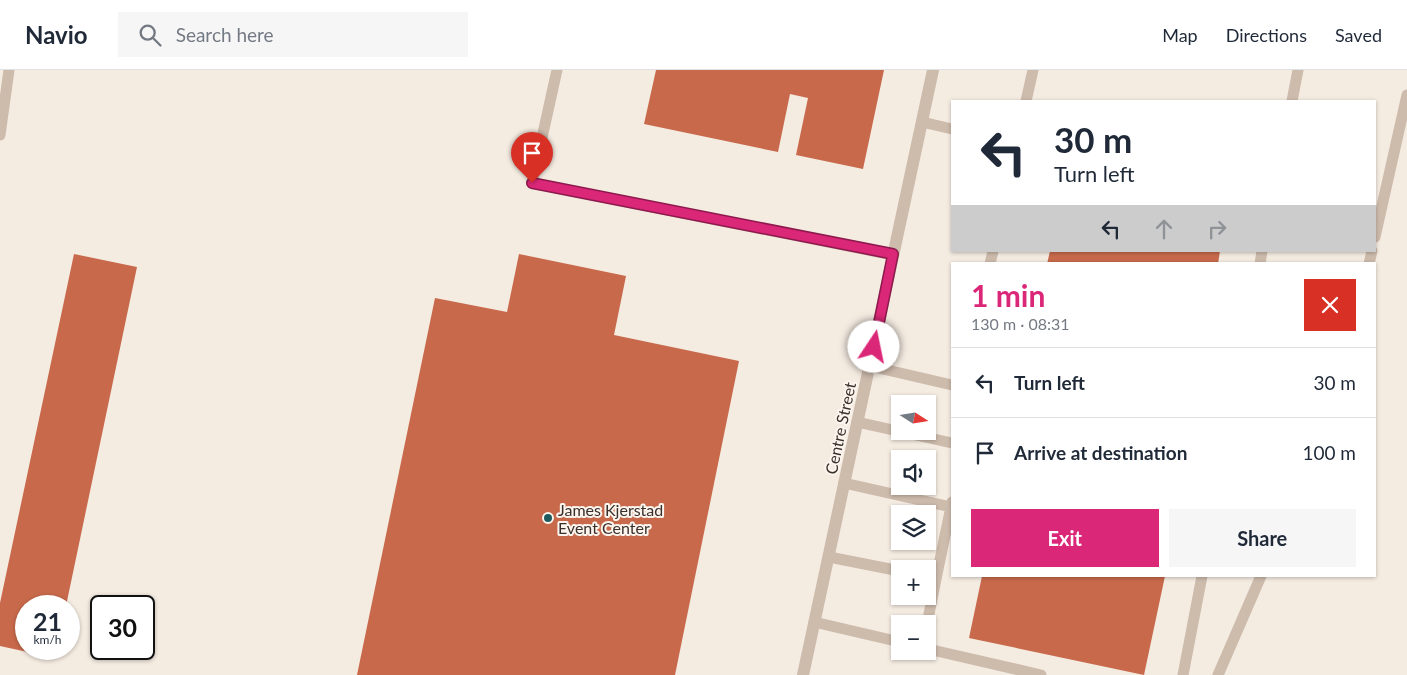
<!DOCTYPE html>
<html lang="en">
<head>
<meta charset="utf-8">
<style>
  :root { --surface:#fff; --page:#f6f6f7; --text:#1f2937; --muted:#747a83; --line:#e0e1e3; --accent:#db2777 }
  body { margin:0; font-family:Lato,sans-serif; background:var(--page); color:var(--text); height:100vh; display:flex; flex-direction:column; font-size:19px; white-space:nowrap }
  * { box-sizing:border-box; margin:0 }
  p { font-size:16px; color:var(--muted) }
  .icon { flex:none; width:28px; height:28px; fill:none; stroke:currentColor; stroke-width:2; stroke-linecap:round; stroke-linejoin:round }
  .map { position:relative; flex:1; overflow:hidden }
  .side { position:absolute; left:951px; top:192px; width:425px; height:315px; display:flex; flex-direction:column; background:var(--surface); border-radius:0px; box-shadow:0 1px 4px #0004 }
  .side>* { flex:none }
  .top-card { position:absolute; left:951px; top:30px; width:425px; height:152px; border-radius:0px; box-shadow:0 1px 4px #0004; background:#fff; color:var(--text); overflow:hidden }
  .needle { width:32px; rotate:102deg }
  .buttons { position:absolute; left:891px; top:325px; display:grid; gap:10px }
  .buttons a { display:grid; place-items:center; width:45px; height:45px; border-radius:0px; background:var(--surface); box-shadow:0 1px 4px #0004; font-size:25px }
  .speed { position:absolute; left:15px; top:525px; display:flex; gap:10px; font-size:25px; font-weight:700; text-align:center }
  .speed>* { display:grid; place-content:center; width:65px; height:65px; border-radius:50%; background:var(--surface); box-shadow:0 1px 4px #0004; line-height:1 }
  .speed small { font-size:12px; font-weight:400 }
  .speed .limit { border:2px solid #111; border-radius:8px; background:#fff; color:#111 }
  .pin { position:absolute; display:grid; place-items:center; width:42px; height:42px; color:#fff; margin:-51px -21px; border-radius:50% 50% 50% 0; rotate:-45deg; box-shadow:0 0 5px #0007 }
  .pin .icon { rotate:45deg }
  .me { position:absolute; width:55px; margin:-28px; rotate:11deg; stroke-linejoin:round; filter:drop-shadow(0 0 4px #0008) }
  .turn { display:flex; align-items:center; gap:18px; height:105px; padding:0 20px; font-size:22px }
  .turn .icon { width:65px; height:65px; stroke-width:2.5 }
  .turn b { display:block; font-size:35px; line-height:42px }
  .lanes { display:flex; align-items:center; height:48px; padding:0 20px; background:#0003; justify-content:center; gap:25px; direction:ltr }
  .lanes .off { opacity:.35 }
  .round { display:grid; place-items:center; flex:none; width:52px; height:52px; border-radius:0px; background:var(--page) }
  .summary { display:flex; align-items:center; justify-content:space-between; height:85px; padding:0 20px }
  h1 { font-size:30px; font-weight:700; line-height:38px; color:var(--accent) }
  .action { display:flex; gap:10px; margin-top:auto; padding:10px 20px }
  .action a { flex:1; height:58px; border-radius:0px; background:var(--accent); color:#fff; font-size:20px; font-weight:700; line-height:58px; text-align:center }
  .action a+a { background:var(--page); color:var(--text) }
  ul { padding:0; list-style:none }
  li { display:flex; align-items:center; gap:15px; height:70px; padding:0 20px; border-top:1px solid var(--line) }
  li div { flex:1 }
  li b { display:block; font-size:19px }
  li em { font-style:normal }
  header { display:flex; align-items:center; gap:30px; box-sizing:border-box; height:70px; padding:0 25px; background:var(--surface); border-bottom:1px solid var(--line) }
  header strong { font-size:24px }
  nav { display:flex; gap:28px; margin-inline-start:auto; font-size:18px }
  .search { width:350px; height:45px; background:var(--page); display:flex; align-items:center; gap:12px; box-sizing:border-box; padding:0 18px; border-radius:0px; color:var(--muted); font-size:19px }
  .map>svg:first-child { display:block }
  .building { fill:#c8694b }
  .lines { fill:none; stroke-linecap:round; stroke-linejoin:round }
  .lane { stroke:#cdbbac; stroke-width:11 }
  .street { stroke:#cdbbac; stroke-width:12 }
  .route-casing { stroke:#8e194d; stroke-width:12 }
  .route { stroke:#db2777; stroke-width:9 }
  .poi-dot { fill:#1f5a5e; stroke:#fbf5ee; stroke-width:2 }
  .labels { text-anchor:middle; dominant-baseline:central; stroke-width:4; stroke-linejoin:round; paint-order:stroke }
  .street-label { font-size:16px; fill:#3b302b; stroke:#fbf5ee }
  .poi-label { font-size:16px; fill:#3b302b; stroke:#fbf5ee; text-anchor:start }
</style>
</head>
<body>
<header>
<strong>Navio</strong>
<div class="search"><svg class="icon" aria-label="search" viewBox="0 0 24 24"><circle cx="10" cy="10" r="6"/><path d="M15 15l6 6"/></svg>Search here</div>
<nav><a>Map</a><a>Directions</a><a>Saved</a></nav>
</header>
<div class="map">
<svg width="1407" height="605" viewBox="0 0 1407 605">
  <rect width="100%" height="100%" fill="#f4ebe1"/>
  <path class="building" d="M 656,0 L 884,0 L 863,99 L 796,85 L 808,28 L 790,24 L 778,82 L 644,54 Z
    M 1050,181 L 1220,181 L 1218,194 L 1047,194 Z
    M 74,184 L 137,197 L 66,536 L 26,536 L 26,579 L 57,579 L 55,588 L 0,576 L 0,533 Z
    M 519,184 L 626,206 L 614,265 L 739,291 L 675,605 L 357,605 L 435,228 L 507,242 Z
    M 982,506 L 1165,506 L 1144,605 L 969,568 Z"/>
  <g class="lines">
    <path class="lane" d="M 557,0 L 532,113 L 893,185
      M 1026,31 L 1033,0
      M 1292,31 L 1298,0
      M 922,52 L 952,59
      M 0,65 L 9,0
      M 1375,167 L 1407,25
      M 990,194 L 993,181
      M 1260,194 L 1262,181
      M 1369,194 L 1372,181
      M 870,296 L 952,315
      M 857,352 L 952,373
      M 844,413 L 951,437
      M 829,487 L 900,501
      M 928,507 L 936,509 L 952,432
      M 814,552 L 900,572
      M 927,554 L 936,509
      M 928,579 L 1041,605
      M 1183,605 L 1202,506
      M 1218,605 L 1261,506"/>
    <path class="street" d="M 803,605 L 933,0"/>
  </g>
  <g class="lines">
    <defs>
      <path id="route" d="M 532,113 L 893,184 L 874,277"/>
    </defs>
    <use href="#route" class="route-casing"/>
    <use href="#route" class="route"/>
  </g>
  <circle class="poi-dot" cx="548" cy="448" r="5"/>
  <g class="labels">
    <g class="street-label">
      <text transform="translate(840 358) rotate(-78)">Centre Street</text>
    </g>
    <g class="poi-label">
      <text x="558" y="439">James Kjerstad<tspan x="558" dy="18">Event Center</tspan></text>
    </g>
  </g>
</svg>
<div class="buttons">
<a><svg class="needle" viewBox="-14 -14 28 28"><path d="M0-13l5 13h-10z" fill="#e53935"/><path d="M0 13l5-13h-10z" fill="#747a83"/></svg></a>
<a><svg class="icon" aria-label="sound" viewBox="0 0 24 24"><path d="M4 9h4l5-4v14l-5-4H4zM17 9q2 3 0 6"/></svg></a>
<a><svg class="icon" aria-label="layers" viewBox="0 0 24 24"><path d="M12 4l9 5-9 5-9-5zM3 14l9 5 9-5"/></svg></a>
<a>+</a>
<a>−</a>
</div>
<div class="speed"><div>21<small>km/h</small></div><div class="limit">30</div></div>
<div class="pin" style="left:532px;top:113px;background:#d93025"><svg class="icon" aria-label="arrive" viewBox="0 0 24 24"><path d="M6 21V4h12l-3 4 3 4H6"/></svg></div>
<svg class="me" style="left:874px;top:277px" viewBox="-20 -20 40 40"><circle r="19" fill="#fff"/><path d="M0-13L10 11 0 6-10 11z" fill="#db2777"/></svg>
<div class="top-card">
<div class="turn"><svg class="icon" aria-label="left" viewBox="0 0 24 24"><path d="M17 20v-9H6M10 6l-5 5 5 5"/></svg><div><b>30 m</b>Turn left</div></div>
<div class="lanes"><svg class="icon" aria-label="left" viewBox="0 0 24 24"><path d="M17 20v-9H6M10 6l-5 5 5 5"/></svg><svg class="icon off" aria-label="ahead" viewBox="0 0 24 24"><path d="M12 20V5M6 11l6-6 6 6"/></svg><svg class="icon off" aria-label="right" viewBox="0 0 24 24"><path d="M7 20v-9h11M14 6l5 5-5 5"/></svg></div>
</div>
<section class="side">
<div class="summary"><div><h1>1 min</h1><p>130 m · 08:31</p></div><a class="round" style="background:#d93025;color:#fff"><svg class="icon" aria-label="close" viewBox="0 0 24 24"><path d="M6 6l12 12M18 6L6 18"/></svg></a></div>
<ul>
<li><svg class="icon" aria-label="left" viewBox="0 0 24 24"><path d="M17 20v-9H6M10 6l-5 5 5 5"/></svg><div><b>Turn left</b></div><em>30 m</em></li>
<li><svg class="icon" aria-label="arrive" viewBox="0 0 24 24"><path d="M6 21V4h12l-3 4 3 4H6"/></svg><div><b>Arrive at destination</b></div><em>100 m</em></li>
</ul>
<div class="action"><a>Exit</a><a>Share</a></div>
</section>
</div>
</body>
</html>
